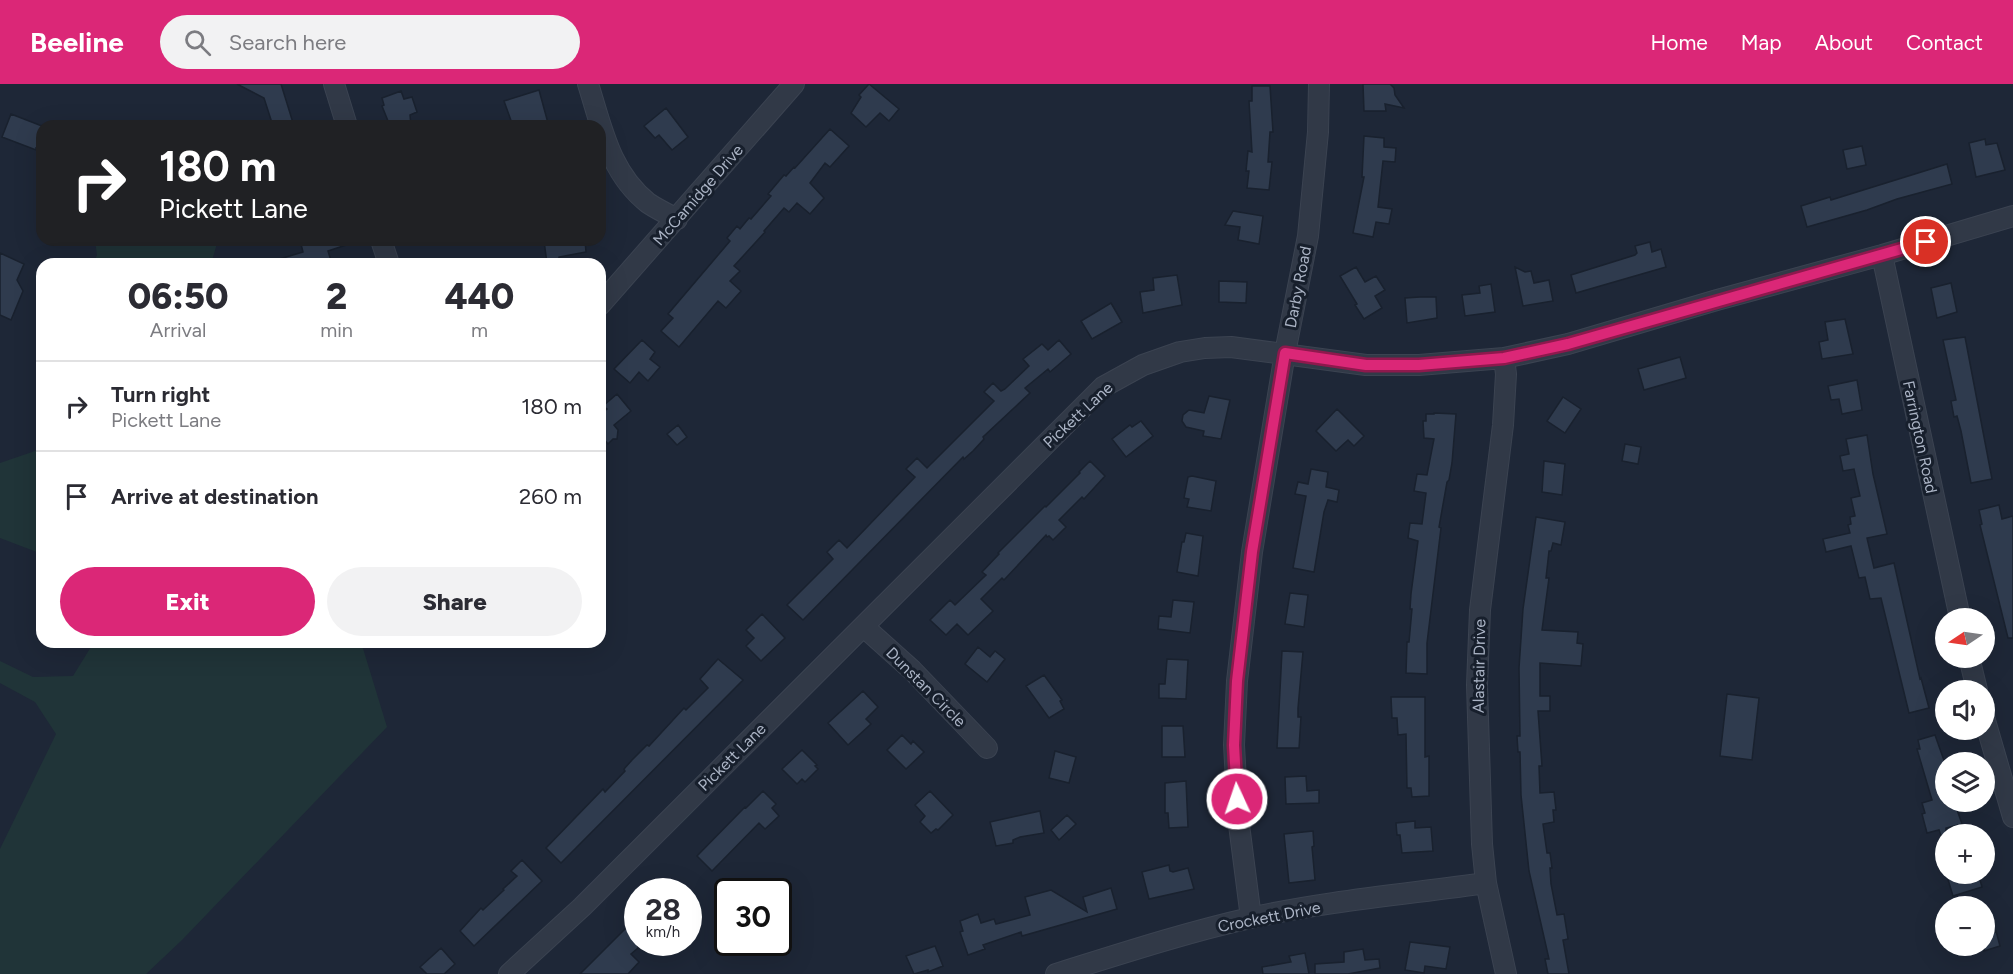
<!DOCTYPE html>
<html lang="en">
<head>
<meta charset="utf-8">
<style>
  :root { --surface:#fff; --page:#f2f2f3; --text:#2b2b33; --muted:#7c7c81; --line:#e1e1e2; --accent:#db2777 }
  body { margin:0; font-family:Figtree,sans-serif; background:var(--page); color:var(--text); height:100vh; display:flex; flex-direction:column; font-size:22px; white-space:nowrap }
  * { box-sizing:border-box; margin:0 }
  p { font-size:20px; color:var(--muted) }
  .icon { flex:none; width:33px; height:33px; fill:none; stroke:currentColor; stroke-width:2; stroke-linecap:round; stroke-linejoin:round }
  .map { position:relative; flex:1; overflow:hidden }
  .drawer { position:absolute; left:36px; top:174px; width:570px; height:390px; display:flex; flex-direction:column; background:var(--surface); border-radius:18px; box-shadow:0 6px 24px #0002 }
  .drawer>* { flex:none }
  .banner { position:absolute; left:36px; top:36px; width:570px; height:126px; border-radius:18px; box-shadow:0 6px 24px #0002; background:#202124; color:#fff; overflow:hidden }
  .needle { width:39px; rotate:257deg }
  .fabs { position:absolute; left:1935px; top:524px; display:grid; gap:12px }
  .fabs a { display:grid; place-items:center; width:60px; height:60px; border-radius:50%; background:var(--surface); box-shadow:0 6px 24px #0002; font-size:30px }
  .speed { position:absolute; left:624px; top:794px; display:flex; gap:12px; font-size:30px; font-weight:700; text-align:center }
  .speed>* { display:grid; place-content:center; width:78px; height:78px; border-radius:50%; background:var(--surface); box-shadow:0 6px 24px #0002; line-height:1 }
  .speed small { font-size:15px; font-weight:400 }
  .speed .limit { border:3px solid #111; border-radius:9px; background:#fff; color:#111 }
  .pin { position:absolute; display:grid; place-items:center; width:51px; height:51px; color:#fff; margin:-26px; border:3px solid #fff; border-radius:50%; box-shadow:0 2px 6px #0007 }
  .me { position:absolute; width:66px; margin:-33px; rotate:357deg; stroke-linejoin:round; filter:drop-shadow(0 0 4px #0008) }
  .turn { display:flex; align-items:center; gap:21px; height:126px; padding:0 24px; font-size:27px }
  .turn .icon { width:78px; height:78px; stroke-width:2.5 }
  .turn b { display:block; font-size:42px; line-height:51px }
  .eta { display:flex; justify-content:space-evenly; align-items:center; height:102px; text-align:center }
  .eta b { font-size:36px; font-weight:800; line-height:42px }
  .primary-button { display:flex; gap:12px; margin-top:auto; padding:12px 24px }
  .primary-button a { flex:1; height:69px; border-radius:36px; background:var(--accent); color:#fff; font-size:24px; font-weight:800; line-height:69px; text-align:center }
  .primary-button a+a { background:var(--page); color:var(--text) }
  ul { padding:0; list-style:none }
  li { display:flex; align-items:center; gap:18px; height:90px; padding:0 24px; border-top:2px solid var(--line) }
  li div { flex:1 }
  li b { display:block; font-size:22px }
  li em { font-style:normal }
  header { display:flex; align-items:center; gap:36px; box-sizing:border-box; height:84px; padding:0 30px; background:var(--accent); color:#fff }
  header strong { font-size:28px }
  nav { display:flex; gap:33px; margin-inline-start:auto; font-size:21px }
  .search { width:420px; height:54px; background:var(--page); display:flex; align-items:center; gap:15px; box-sizing:border-box; padding:0 21px; border-radius:33px; color:var(--muted); font-size:22px }
  .map>svg:first-child { display:block }
  .green { fill:#203438 }
  .building { fill:#2f3b4e; stroke:#19212e; stroke-width:1.5 }
  .lines { fill:none; stroke-linecap:round; stroke-linejoin:round }
  .minor-casing { stroke:#3b4351; stroke-width:22 }
  .minor { stroke:#313947; stroke-width:20 }
  .route-casing { stroke:#8e194d; stroke-width:15 }
  .route { stroke:#db2777; stroke-width:10 }
  .labels { text-anchor:middle; dominant-baseline:central; stroke-width:6; stroke-linejoin:round; paint-order:stroke }
  .street-label { font-size:16px; fill:#abb4c5; stroke:#171f2c }
</style>
</head>
<body>
<header>
<strong>Beeline</strong>
<div class="search"><svg class="icon" aria-label="search" viewBox="0 0 24 24"><circle cx="10" cy="10" r="6"/><path d="M15 15l6 6"/></svg>Search here</div>
<nav><a>Home</a><a>Map</a><a>About</a><a>Contact</a></nav>
</header>
<div class="map">
<svg width="2013" height="890" viewBox="0 0 2013 890">
  <rect width="100%" height="100%" fill="#1e2737"/>
  <path class="green" d="M 95,156 L 218,156 L 211,180 L 93,180 L 97,171 Z
    M 42,362 L 42,470 L 0,454 L 0,379 L 35,367 Z
    M 94,558 L 361,558 L 387,643 L 182,856 L 146,890 L 0,890 L 0,765 L 56,650 L 35,618 L 0,599 L 0,577 L 33,593 L 73,592 Z"/>
  <path class="building" d="M 237,0 L 281,0 L 294,42 L 273,42 L 264,14 Z
    M 869,0 L 899,25 L 889,37 L 880,29 L 866,43 L 851,29 L 861,13 L 859,11 Z
    M 1363,0 L 1390,0 L 1394,4 L 1395,11 L 1404,24 L 1385,20 L 1386,27 L 1364,27 Z
    M 1252,2 L 1270,2 L 1273,48 L 1270,48 L 1268,78 L 1272,78 L 1269,106 L 1247,104 L 1249,87 L 1246,87 L 1248,67 L 1252,68 L 1249,17 L 1252,17 Z
    M 539,6 L 548,39 L 538,42 L 513,42 L 504,17 Z
    M 401,7 L 404,15 L 412,13 L 417,28 L 410,31 L 411,42 L 390,42 L 382,22 L 384,21 L 382,14 Z
    M 666,24 L 688,53 L 672,66 L 659,51 L 655,54 L 644,42 Z
    M 11,30 L 42,42 L 42,66 L 36,64 L 36,66 L 2,53 Z
    M 830,45 L 849,62 L 830,83 L 825,79 L 810,99 L 824,114 L 810,130 L 797,119 L 789,128 L 784,124 L 764,147 L 765,148 L 734,182 L 740,187 L 730,197 L 741,207 L 726,224 L 718,217 L 679,263 L 661,247 L 673,234 L 668,230 L 730,157 L 727,154 L 737,142 L 740,145 L 749,134 L 751,135 L 771,112 L 768,110 L 784,91 L 786,92 L 794,83 L 795,84 Z
    M 1364,52 L 1384,54 L 1384,63 L 1396,64 L 1395,78 L 1383,77 L 1378,123 L 1392,125 L 1389,140 L 1376,138 L 1373,153 L 1353,149 L 1364,93 L 1362,93 Z
    M 1985,55 L 1986,61 L 1997,59 L 2005,86 L 1976,93 L 1969,59 Z
    M 1862,62 L 1866,81 L 1847,85 L 1843,66 Z
    M 1947,80 L 1952,100 L 1897,115 L 1867,126 L 1807,143 L 1801,122 L 1830,113 L 1831,116 Z
    M 1233,127 L 1263,132 L 1259,160 L 1238,156 L 1240,143 L 1225,141 Z
    M 300,156 L 354,156 L 355,158 L 328,167 L 332,180 L 274,180 L 273,177 L 303,168 Z
    M 545,156 L 585,156 L 586,168 L 559,173 L 559,177 L 547,179 L 544,157 Z
    M 1650,158 L 1652,168 L 1661,165 L 1666,183 L 1576,209 L 1571,191 L 1635,171 L 1637,169 L 1635,162 Z
    M 0,169 L 24,180 L 17,196 L 23,207 L 11,236 L 0,231 Z
    M 1356,183 L 1365,198 L 1376,192 L 1385,206 L 1375,212 L 1382,224 L 1364,235 L 1355,221 L 1357,220 L 1340,192 Z
    M 1515,183 L 1525,188 L 1531,187 L 1534,199 L 1549,196 L 1553,217 L 1523,222 Z
    M 1177,191 L 1182,221 L 1143,229 L 1140,208 L 1154,206 L 1153,194 Z
    M 1219,197 L 1247,198 L 1246,219 L 1219,218 Z
    M 1951,199 L 1957,228 L 1937,234 L 1931,204 Z
    M 1491,200 L 1495,228 L 1465,232 L 1462,211 L 1480,209 L 1479,202 Z
    M 1420,213 L 1436,213 L 1437,234 L 1407,239 L 1405,214 Z
    M 1111,219 L 1122,238 L 1092,255 L 1081,237 Z
    M 1845,235 L 1853,270 L 1822,275 L 1819,258 L 1828,256 L 1825,238 Z
    M 1965,253 L 1992,395 L 1971,399 L 1961,347 L 1957,332 L 1954,333 L 1951,317 L 1956,316 L 1943,256 Z
    M 642,256 L 655,268 L 650,275 L 660,283 L 648,297 L 639,288 L 630,299 L 614,285 Z
    M 1059,256 L 1071,270 L 1050,288 L 1048,285 L 1025,304 L 1030,309 L 983,353 L 984,355 L 973,367 L 964,375 L 963,373 L 803,536 L 787,521 L 833,475 L 827,468 L 839,456 L 847,464 L 915,393 L 906,385 L 917,374 L 927,384 L 994,317 L 984,308 L 993,299 L 1001,307 L 1005,305 L 1029,282 L 1023,275 L 1042,260 L 1048,266 Z
    M 1680,273 L 1686,294 L 1644,306 L 1638,285 Z
    M 1857,296 L 1862,326 L 1842,330 L 1839,315 L 1831,316 L 1828,302 Z
    M 617,310 L 631,327 L 614,341 L 618,346 L 617,355 L 613,355 L 608,360 L 601,352 L 600,353 L 600,325 L 603,328 L 607,325 L 603,322 Z
    M 1209,312 L 1230,316 L 1221,355 L 1203,352 L 1204,347 L 1186,343 L 1182,337 L 1183,331 L 1189,326 L 1204,329 Z
    M 1563,313 L 1581,325 L 1565,349 L 1547,337 Z
    M 1337,325 L 1364,352 L 1354,362 L 1348,356 L 1336,367 L 1316,347 Z
    M 1434,329 L 1456,330 L 1452,379 L 1449,396 L 1447,398 L 1439,443 L 1441,444 L 1427,559 L 1427,590 L 1406,589 L 1407,558 L 1409,558 L 1412,525 L 1410,525 L 1411,510 L 1418,457 L 1408,454 L 1410,439 L 1422,440 L 1426,409 L 1414,407 L 1417,390 L 1427,391 L 1434,355 L 1424,354 L 1423,337 L 1426,337 L 1426,330 L 1434,330 Z
    M 1141,337 L 1153,352 L 1126,373 L 1112,355 L 1130,341 L 1132,343 Z
    M 678,341 L 687,353 L 677,361 L 667,350 Z
    M 1867,351 L 1873,390 L 1887,450 L 1867,454 L 1874,484 L 1894,479 L 1920,595 L 1921,594 L 1929,624 L 1909,629 L 1881,514 L 1870,515 L 1865,493 L 1859,494 L 1851,462 L 1826,468 L 1823,455 L 1850,449 L 1848,441 L 1851,440 L 1850,433 L 1855,432 L 1851,414 L 1860,412 L 1854,385 L 1843,387 L 1840,372 L 1849,370 L 1846,355 Z
    M 1625,360 L 1641,363 L 1638,380 L 1622,377 Z
    M 1090,377 L 1105,392 L 1084,415 L 1082,413 L 1059,436 L 1066,443 L 1053,456 L 1049,452 L 1047,453 L 1046,451 L 1004,496 L 1002,494 L 981,515 L 993,527 L 968,551 L 957,540 L 946,551 L 930,536 L 950,516 L 955,521 L 986,491 L 982,488 L 999,470 L 998,469 L 1045,422 L 1046,423 L 1080,389 L 1079,388 Z
    M 1544,377 L 1565,380 L 1562,411 L 1542,408 Z
    M 1311,385 L 1328,388 L 1326,403 L 1339,406 L 1337,418 L 1328,416 L 1324,428 L 1314,488 L 1293,484 L 1306,412 L 1295,410 L 1298,398 L 1308,400 Z
    M 1192,392 L 1216,397 L 1211,427 L 1187,423 L 1189,415 L 1184,414 L 1188,393 Z
    M 1999,421 L 2002,435 L 2013,432 L 2013,554 L 2008,554 L 1980,441 L 1982,440 L 1979,426 Z
    M 1536,433 L 1565,438 L 1561,461 L 1553,459 L 1551,467 L 1549,467 L 1546,494 L 1549,494 L 1542,546 L 1578,548 L 1577,559 L 1583,560 L 1581,582 L 1540,579 L 1540,612 L 1550,612 L 1550,627 L 1538,627 L 1542,682 L 1539,682 L 1540,709 L 1554,708 L 1556,726 L 1553,726 L 1554,738 L 1543,740 L 1547,769 L 1550,769 L 1552,784 L 1550,784 L 1551,800 L 1557,831 L 1564,830 L 1568,855 L 1563,856 L 1569,890 L 1548,890 L 1545,875 L 1549,875 L 1529,787 L 1521,711 L 1520,668 L 1518,668 L 1517,652 L 1520,652 L 1519,584 L 1523,525 Z
    M 1186,449 L 1203,452 L 1198,492 L 1177,488 L 1182,458 L 1184,458 Z
    M 1290,509 L 1308,511 L 1304,543 L 1285,540 Z
    M 1173,516 L 1194,518 L 1190,549 L 1158,545 L 1159,532 L 1171,533 Z
    M 762,530 L 785,554 L 761,577 L 746,562 L 754,554 L 746,546 Z
    M 978,563 L 990,573 L 995,567 L 1005,575 L 987,598 L 965,580 Z
    M 1282,567 L 1303,568 L 1298,624 L 1298,633 L 1301,633 L 1299,664 L 1277,664 Z
    M 718,575 L 743,596 L 561,779 L 546,764 L 603,705 L 605,708 L 625,687 L 624,685 L 632,676 L 647,661 L 649,662 L 684,624 L 686,626 L 708,604 L 700,595 Z
    M 1167,575 L 1188,576 L 1186,615 L 1159,614 L 1159,600 L 1165,600 Z
    M 1044,591 L 1062,616 L 1060,617 L 1064,625 L 1049,634 L 1026,602 Z
    M 863,607 L 878,623 L 866,635 L 871,640 L 848,661 L 828,639 Z
    M 1727,610 L 1759,614 L 1752,676 L 1720,672 Z
    M 1391,613 L 1425,613 L 1425,673 L 1429,672 L 1429,712 L 1412,713 L 1411,704 L 1407,704 L 1406,650 L 1398,651 L 1397,634 L 1392,634 Z
    M 1162,642 L 1183,642 L 1185,673 L 1162,673 Z
    M 902,651 L 911,660 L 913,657 L 924,668 L 906,685 L 887,666 Z
    M 1935,651 L 1946,682 L 1946,717 L 1954,717 L 1962,740 L 1946,744 L 1946,751 L 1941,752 L 1939,746 L 1927,749 L 1922,730 L 1925,729 L 1922,719 L 1932,716 L 1917,665 L 1920,665 L 1918,656 Z
    M 802,666 L 817,681 L 815,682 L 818,685 L 805,698 L 802,695 L 797,700 L 782,685 Z
    M 1055,667 L 1076,673 L 1069,699 L 1049,694 Z
    M 1306,692 L 1307,707 L 1319,706 L 1319,719 L 1286,720 L 1285,693 Z
    M 1186,697 L 1188,743 L 1169,744 L 1168,729 L 1165,729 L 1165,699 Z
    M 763,707 L 776,720 L 772,724 L 779,732 L 765,745 L 759,739 L 712,787 L 697,772 L 745,723 L 746,724 Z
    M 930,707 L 953,731 L 938,746 L 936,745 L 931,749 L 920,738 L 925,732 L 915,721 Z
    M 1040,727 L 1044,749 L 1020,753 L 1013,756 L 1013,759 L 996,762 L 990,738 Z
    M 1067,731 L 1076,740 L 1059,756 L 1051,746 Z
    M 1415,737 L 1415,744 L 1431,743 L 1433,767 L 1402,769 L 1400,751 L 1397,751 L 1396,739 Z
    M 1313,747 L 1314,762 L 1312,763 L 1315,796 L 1289,799 L 1284,750 Z
    M 522,776 L 542,797 L 474,862 L 460,847 L 481,824 L 483,826 L 504,806 L 503,805 L 517,792 L 511,787 Z
    M 1169,781 L 1170,787 L 1173,788 L 1188,784 L 1194,805 L 1149,815 L 1142,788 Z
    M 1946,789 L 1978,789 L 1982,803 L 1953,812 Z
    M 1111,804 L 1117,825 L 1022,852 L 1021,848 L 983,861 L 985,865 L 968,871 L 960,848 L 963,847 L 960,837 L 978,830 L 981,839 L 994,835 L 996,840 L 1030,831 L 1025,813 L 1051,806 L 1087,828 L 1083,813 Z
    M 638,832 L 638,864 L 631,870 L 639,878 L 628,890 L 580,890 Z
    M 1996,847 L 2000,862 L 1984,867 L 1984,851 Z
    M 1410,858 L 1450,863 L 1446,885 L 1425,882 L 1424,889 L 1405,886 Z
    M 935,862 L 943,882 L 928,888 L 928,886 L 914,890 L 906,872 Z
    M 441,864 L 455,880 L 444,890 L 427,890 L 420,883 Z
    M 1363,865 L 1365,876 L 1379,875 L 1380,884 L 1348,890 L 1315,890 L 1315,880 L 1344,878 L 1344,868 Z
    M 1305,869 L 1309,890 L 1263,890 L 1262,883 L 1291,878 L 1289,872 Z"/>
  <g class="lines">
    <defs>
      <path id="minor" d="M 334,0 L 347,42
        M 588,0 C 602,44 610,89 648,119 C 657,125 667,130 677,135
        M 381,156 L 389,180
        M 1882,171 L 1960,534
        M 600,221 L 794,0
        M 1504,274 L 1506,290 L 1503,341 L 1480,526 L 1477,601 L 1482,760 L 1486,799 L 1506,890
        M 864,543 L 912,586 L 987,664
        M 1969,573 L 1977,606
        M 1984,633 L 2013,733
        M 1251,834 L 1238,733 L 1234,661 L 1237,597 L 1252,468 L 1285,269 L 1308,152 L 1318,48 L 1319,0
        M 509,890 L 582,823 L 1103,303 L 1143,281 L 1180,268 L 1205,264 L 1231,263 L 1366,281 L 1419,281 L 1504,274 L 1568,260 L 1717,216 L 1882,171 L 2013,132
        M 1056,890 C 1120,870 1184,849 1250,834 C 1327,817 1408,810 1486,799"/>
    </defs>
    <use href="#minor" class="minor-casing"/>
    <use href="#minor" class="minor"/>
  </g>
  <g class="lines">
    <defs>
      <path id="route" d="M 1237,715 L 1234,661 L 1237,597 L 1252,468 L 1285,269 L 1366,281 L 1419,281 L 1504,274 L 1568,260 L 1926,158"/>
    </defs>
    <use href="#route" class="route-casing"/>
    <use href="#route" class="route"/>
  </g>
  <g class="labels">
    <g class="street-label">
      <text transform="translate(698 111) rotate(-49)">McCamidge Drive</text>
      <text transform="translate(1298 203) rotate(-79)">Darby Road</text>
      <text transform="translate(1078 331) rotate(-43)">Pickett Lane</text>
      <text transform="translate(1920 353) rotate(78)">Farrington Road</text>
      <text transform="translate(1479 582) rotate(-89)">Alastair Drive</text>
      <text transform="translate(926 603) rotate(45)">Dunstan Circle</text>
      <text transform="translate(732 673) rotate(-45)">Pickett Lane</text>
      <text transform="translate(1269 833) rotate(-11)">Crockett Drive</text>
    </g>
  </g>
</svg>
<div class="fabs">
<a><svg class="needle" viewBox="-14 -14 28 28"><path d="M0-13l5 13h-10z" fill="#e53935"/><path d="M0 13l5-13h-10z" fill="#7c7c81"/></svg></a>
<a><svg class="icon" aria-label="sound" viewBox="0 0 24 24"><path d="M4 9h4l5-4v14l-5-4H4zM17 9q2 3 0 6"/></svg></a>
<a><svg class="icon" aria-label="layers" viewBox="0 0 24 24"><path d="M12 4l9 5-9 5-9-5zM3 14l9 5 9-5"/></svg></a>
<a>+</a>
<a>−</a>
</div>
<div class="speed"><div>28<small>km/h</small></div><div class="limit">30</div></div>
<div class="pin" style="left:1926px;top:158px;background:#d93025"><svg class="icon" aria-label="arrive" viewBox="0 0 24 24"><path d="M6 21V4h12l-3 4 3 4H6"/></svg></div>
<svg class="me" style="left:1237px;top:715px" viewBox="-20 -20 40 40"><circle r="17" fill="#db2777" stroke="#fff" stroke-width="3"/><path d="M0-11L8 9 0 5-8 9z" fill="#fff"/></svg>
<div class="banner">
<div class="turn"><svg class="icon" aria-label="right" viewBox="0 0 24 24"><path d="M7 20v-9h11M14 6l5 5-5 5"/></svg><div><b>180 m</b>Pickett Lane</div></div>
</div>
<section class="drawer">
<div class="eta">
<div><b>06:50</b><p>Arrival</p></div>
<div><b>2</b><p>min</p></div>
<div><b>440</b><p>m</p></div>
</div>
<ul>
<li><svg class="icon" aria-label="right" viewBox="0 0 24 24"><path d="M7 20v-9h11M14 6l5 5-5 5"/></svg><div><b>Turn right</b><p>Pickett Lane</p></div><em>180 m</em></li>
<li><svg class="icon" aria-label="arrive" viewBox="0 0 24 24"><path d="M6 21V4h12l-3 4 3 4H6"/></svg><div><b>Arrive at destination</b></div><em>260 m</em></li>
</ul>
<div class="primary-button"><a>Exit</a><a>Share</a></div>
</section>
</div>
</body>
</html>
